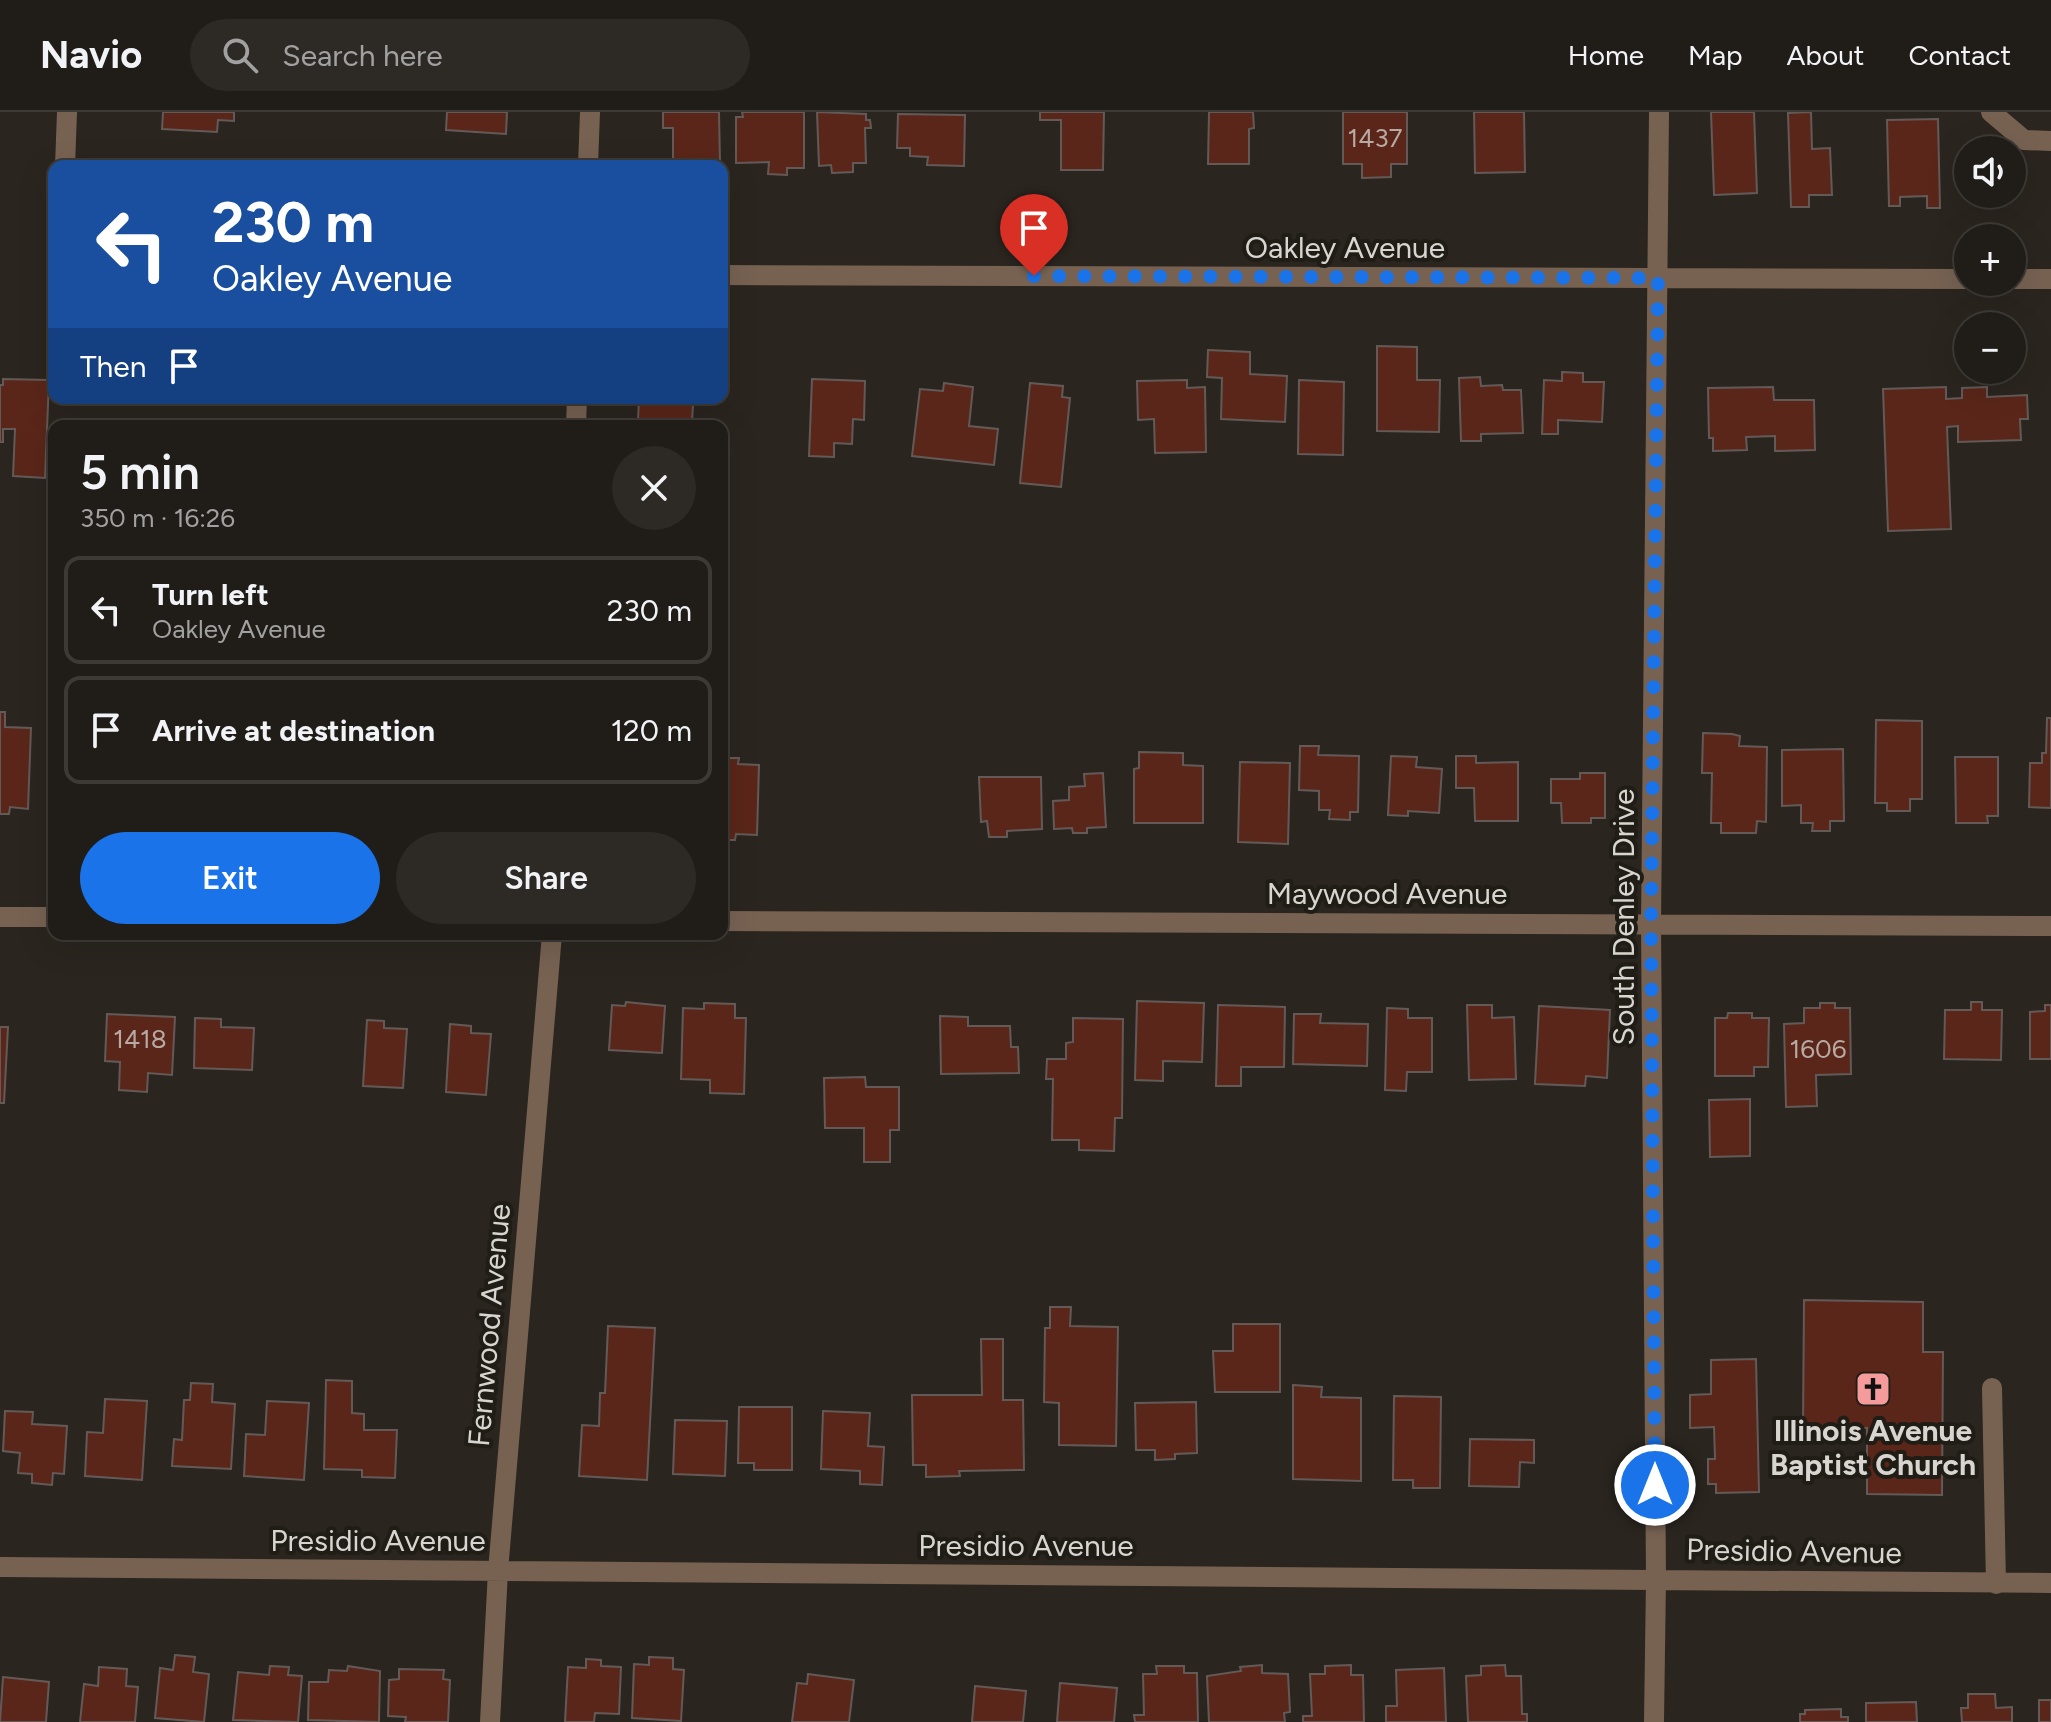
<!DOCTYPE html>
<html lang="en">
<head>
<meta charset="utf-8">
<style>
  :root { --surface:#201c17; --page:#2d2924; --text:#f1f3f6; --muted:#a2a1a1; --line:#3d3a36; --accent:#1a73e8 }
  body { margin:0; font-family:Figtree,sans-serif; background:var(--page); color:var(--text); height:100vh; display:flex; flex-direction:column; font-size:30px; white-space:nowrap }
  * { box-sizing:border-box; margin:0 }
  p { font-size:26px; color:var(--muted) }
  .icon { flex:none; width:44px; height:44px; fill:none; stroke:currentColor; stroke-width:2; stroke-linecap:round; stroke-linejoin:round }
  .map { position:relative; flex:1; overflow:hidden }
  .details { position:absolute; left:48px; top:308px; width:680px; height:520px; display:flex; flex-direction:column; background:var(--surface); border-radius:16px; box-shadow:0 8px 32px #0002,0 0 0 2px var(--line) }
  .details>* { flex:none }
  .hud { position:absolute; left:48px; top:48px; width:680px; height:244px; border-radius:16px; box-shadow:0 8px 32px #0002,0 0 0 2px var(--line); background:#1a4fa0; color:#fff; overflow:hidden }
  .buttons { position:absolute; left:1954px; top:24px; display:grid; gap:16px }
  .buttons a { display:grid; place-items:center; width:72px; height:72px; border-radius:50%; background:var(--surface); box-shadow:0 8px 32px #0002,0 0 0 2px var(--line); font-size:40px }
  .pin { position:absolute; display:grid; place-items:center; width:68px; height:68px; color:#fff; margin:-82px -34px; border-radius:50% 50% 50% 0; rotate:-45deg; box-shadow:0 0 8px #0007 }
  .pin .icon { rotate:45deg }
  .me { position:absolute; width:88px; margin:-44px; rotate:0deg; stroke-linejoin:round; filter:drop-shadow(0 0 6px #0008) }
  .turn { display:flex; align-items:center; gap:28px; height:168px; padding:0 32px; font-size:36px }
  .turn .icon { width:104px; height:104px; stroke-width:2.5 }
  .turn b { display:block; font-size:56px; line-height:68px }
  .then { display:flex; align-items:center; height:76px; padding:0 32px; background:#0003; gap:16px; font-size:30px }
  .round { display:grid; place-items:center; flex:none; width:84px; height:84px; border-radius:42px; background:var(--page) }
  .overview { display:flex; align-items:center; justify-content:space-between; height:136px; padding:0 32px }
  h1 { font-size:48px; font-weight:600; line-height:60px }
  .button { display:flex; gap:16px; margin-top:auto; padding:16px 32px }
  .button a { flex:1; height:92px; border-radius:48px; background:var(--accent); color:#fff; font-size:32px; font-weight:600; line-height:92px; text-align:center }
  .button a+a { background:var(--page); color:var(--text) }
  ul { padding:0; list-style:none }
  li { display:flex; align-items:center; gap:24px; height:108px; margin:0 16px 12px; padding:0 16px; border:4px solid var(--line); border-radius:16px }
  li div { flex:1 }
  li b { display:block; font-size:30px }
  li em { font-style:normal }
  header { display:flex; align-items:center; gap:48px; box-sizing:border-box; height:112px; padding:0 40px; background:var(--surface); border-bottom:2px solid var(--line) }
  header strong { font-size:38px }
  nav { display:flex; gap:44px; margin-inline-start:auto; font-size:28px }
  .search { width:560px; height:72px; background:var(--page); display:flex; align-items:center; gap:20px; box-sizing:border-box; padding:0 28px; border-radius:44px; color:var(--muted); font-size:30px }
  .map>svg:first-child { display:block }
  .building { fill:#5a2619; stroke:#635a58; stroke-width:2 }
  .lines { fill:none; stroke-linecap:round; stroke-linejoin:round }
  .minor { stroke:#776252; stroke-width:20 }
  .route { stroke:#1a73e8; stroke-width:14; stroke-dasharray:0 25.2 }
  .labels { text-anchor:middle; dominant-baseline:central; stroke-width:8; stroke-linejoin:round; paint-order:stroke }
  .number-label { font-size:26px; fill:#b8a9a3 }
  .street-label { font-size:30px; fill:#d8d5d1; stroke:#201c16 }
  .poi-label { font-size:30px; font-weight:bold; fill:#d8d5d1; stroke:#201c16 }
</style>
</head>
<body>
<header>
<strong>Navio</strong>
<div class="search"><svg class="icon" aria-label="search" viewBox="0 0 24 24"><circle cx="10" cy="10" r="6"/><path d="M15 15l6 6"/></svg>Search here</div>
<nav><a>Home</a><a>Map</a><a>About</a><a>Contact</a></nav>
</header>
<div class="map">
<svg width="2051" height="1610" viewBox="0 0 2051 1610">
  <rect width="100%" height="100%" fill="#2a251f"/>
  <path class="building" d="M 163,0 L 234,0 L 234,9 L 218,8 L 217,20 L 162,17 Z
    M 447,0 L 507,0 L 506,22 L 446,18 Z
    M 663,0 L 719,0 L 720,52 L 673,52 L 673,16 L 663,16 Z
    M 742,0 L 804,0 L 804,56 L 787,56 L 787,63 L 768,62 L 769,50 L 736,51 L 736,5 L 743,5 Z
    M 817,0 L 866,2 L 866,8 L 870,8 L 871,16 L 865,16 L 866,51 L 853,51 L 853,60 L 832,61 L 831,53 L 819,54 Z
    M 1040,0 L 1104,0 L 1103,58 L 1061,58 L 1061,8 L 1040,8 Z
    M 1209,0 L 1253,0 L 1254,16 L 1249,17 L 1249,52 L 1208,52 Z
    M 1343,0 L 1407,0 L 1407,52 L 1391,52 L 1391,65 L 1362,66 L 1362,52 L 1343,52 Z
    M 1474,0 L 1524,0 L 1525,60 L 1475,61 Z
    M 1711,0 L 1754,0 L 1757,81 L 1714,83 Z
    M 1811,0 L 1812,37 L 1830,36 L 1832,83 L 1809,83 L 1809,95 L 1791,95 L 1788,1 Z
    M 898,2 L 965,3 L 964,54 L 927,53 L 928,45 L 910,44 L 910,36 L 897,36 Z
    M 1938,7 L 1940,96 L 1927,96 L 1927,84 L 1900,85 L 1900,94 L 1889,94 L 1887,8 Z
    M 1377,234 L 1417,235 L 1417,268 L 1440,268 L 1439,320 L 1377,319 Z
    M 1208,238 L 1250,240 L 1250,262 L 1287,264 L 1285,310 L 1221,307 L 1222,266 L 1207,265 Z
    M 1562,260 L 1583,261 L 1583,270 L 1604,270 L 1602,310 L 1558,308 L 1558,322 L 1542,322 L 1544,268 L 1562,269 Z
    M 1480,265 L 1481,274 L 1502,273 L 1503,278 L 1521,278 L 1523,321 L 1481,322 L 1481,329 L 1461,329 L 1459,266 Z
    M 3,267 L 49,268 L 45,366 L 13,364 L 15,317 L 3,317 L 3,330 L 0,330 L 0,273 L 3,273 Z
    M 812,267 L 865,269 L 864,308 L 853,307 L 852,332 L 834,331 L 834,345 L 809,344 Z
    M 1187,268 L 1187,276 L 1205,275 L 1206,340 L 1155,341 L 1154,307 L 1138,308 L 1137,269 Z
    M 1299,268 L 1344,270 L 1343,343 L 1298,342 Z
    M 944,271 L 973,275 L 969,314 L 998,317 L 994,353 L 912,344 L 920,277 L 943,279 Z
    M 1030,271 L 1063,274 L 1062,285 L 1070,286 L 1061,375 L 1020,371 Z
    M 1773,275 L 1774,288 L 1814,288 L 1815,338 L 1775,339 L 1775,324 L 1746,325 L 1747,338 L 1713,339 L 1713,326 L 1709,326 L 1708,276 Z
    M 1946,275 L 1946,287 L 1962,286 L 1962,276 L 1987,275 L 1987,285 L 2027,283 L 2028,307 L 2020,307 L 2021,328 L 1958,330 L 1958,314 L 1947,315 L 1951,417 L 1888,419 L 1883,277 Z
    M 639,286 L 689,286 L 689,292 L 693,293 L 692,310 L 674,309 L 674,314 L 660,314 L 660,309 L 638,308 Z
    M 0,600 L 5,600 L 5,615 L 31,616 L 28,697 L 10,695 L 9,702 L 0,702 Z
    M 2047,606 L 2051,606 L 2051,696 L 2029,695 L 2030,651 L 2042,651 L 2042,641 L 2046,641 Z
    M 1876,608 L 1922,609 L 1922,687 L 1910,687 L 1910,699 L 1887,699 L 1887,691 L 1875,691 Z
    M 1703,621 L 1732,622 L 1740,624 L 1739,634 L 1767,635 L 1766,710 L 1757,709 L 1756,721 L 1721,721 L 1721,711 L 1711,711 L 1712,661 L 1702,661 Z
    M 1300,634 L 1319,634 L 1318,643 L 1359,644 L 1358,700 L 1350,700 L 1350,708 L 1329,707 L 1330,698 L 1319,698 L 1319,679 L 1299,678 Z
    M 54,636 L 54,702 L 49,702 Z
    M 1843,637 L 1844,709 L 1830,709 L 1830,719 L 1812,719 L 1813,711 L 1801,711 L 1801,693 L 1782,694 L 1782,638 Z
    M 1139,640 L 1183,641 L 1183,653 L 1203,654 L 1203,711 L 1134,711 L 1134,657 L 1139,656 Z
    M 1391,644 L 1417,645 L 1416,655 L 1442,657 L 1439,701 L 1408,699 L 1408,704 L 1388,703 Z
    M 1456,644 L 1476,644 L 1476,651 L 1518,650 L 1518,709 L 1475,709 L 1474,676 L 1456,676 Z
    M 1955,645 L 1998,645 L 1998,704 L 1987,704 L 1988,711 L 1956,711 Z
    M 722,646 L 739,646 L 738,652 L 759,653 L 757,723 L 736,722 L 735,728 L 722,728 Z
    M 1240,650 L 1290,651 L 1288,732 L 1238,730 Z
    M 1103,661 L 1106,715 L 1087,716 L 1087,721 L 1073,721 L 1072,716 L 1054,717 L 1053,689 L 1069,688 L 1069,675 L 1085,674 L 1084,662 Z
    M 1580,661 L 1605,661 L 1605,706 L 1591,706 L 1591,711 L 1562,711 L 1561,691 L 1551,691 L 1551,667 L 1580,667 Z
    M 979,665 L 1041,665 L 1042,717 L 1007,719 L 1007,725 L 989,725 L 987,709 L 981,710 Z
    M 1137,889 L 1204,891 L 1202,950 L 1163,949 L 1163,969 L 1135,968 Z
    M 626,890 L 665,894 L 662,941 L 609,938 L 612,893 L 625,894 Z
    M 1971,890 L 1982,890 L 1982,898 L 2002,898 L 2001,948 L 1944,947 L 1945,898 L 1971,898 Z
    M 704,891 L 735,892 L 735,906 L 746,906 L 744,982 L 710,981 L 710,968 L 681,967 L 683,896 L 704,897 Z
    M 1820,891 L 1835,891 L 1835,896 L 1850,896 L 1851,962 L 1816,963 L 1817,994 L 1786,995 L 1784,912 L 1804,911 L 1804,896 L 1820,896 Z
    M 1218,893 L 1285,895 L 1284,955 L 1241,955 L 1241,974 L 1216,974 Z
    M 1467,893 L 1492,893 L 1492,906 L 1514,905 L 1516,967 L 1469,968 Z
    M 2045,893 L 2051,893 L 2051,947 L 2030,947 L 2030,900 L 2045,899 Z
    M 1539,894 L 1610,898 L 1607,966 L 1586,964 L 1585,974 L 1535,972 Z
    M 1387,896 L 1408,897 L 1408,906 L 1432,906 L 1432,960 L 1407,960 L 1406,979 L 1385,978 Z
    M 1728,901 L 1752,901 L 1752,906 L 1769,906 L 1768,955 L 1754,955 L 1754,964 L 1715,964 L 1715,906 L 1727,906 Z
    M 107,902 L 175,905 L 172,963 L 148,961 L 147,980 L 119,978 L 120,950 L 105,949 Z
    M 1294,902 L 1321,902 L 1320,911 L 1368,912 L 1367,954 L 1293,952 Z
    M 940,904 L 968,905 L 968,914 L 1010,914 L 1011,935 L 1018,935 L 1019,961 L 941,962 Z
    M 195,906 L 221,907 L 221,915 L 254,916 L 252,958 L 194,956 Z
    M 1073,906 L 1123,907 L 1122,1006 L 1115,1006 L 1114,1039 L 1079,1038 L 1079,1028 L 1052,1028 L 1053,967 L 1046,967 L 1047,947 L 1066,947 L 1066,931 L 1073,930 Z
    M 367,908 L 384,909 L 384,916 L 407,917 L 403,976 L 363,974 Z
    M 450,912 L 471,914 L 471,921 L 491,922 L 486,983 L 446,980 Z
    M 0,915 L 8,915 L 4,991 L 0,991 Z
    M 865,965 L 866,975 L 899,975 L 899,1018 L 890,1018 L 890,1050 L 864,1050 L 864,1016 L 825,1016 L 824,966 Z
    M 1750,987 L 1750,1044 L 1710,1045 L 1709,988 Z
    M 1804,1188 L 1923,1190 L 1923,1240 L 1943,1240 L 1942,1383 L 1867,1382 L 1867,1316 L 1803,1315 Z
    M 1050,1195 L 1071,1195 L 1070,1214 L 1118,1215 L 1116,1334 L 1059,1333 L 1059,1291 L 1044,1290 L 1045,1216 L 1050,1216 Z
    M 1233,1212 L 1280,1212 L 1280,1280 L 1215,1280 L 1213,1239 L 1233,1239 Z
    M 608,1214 L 655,1216 L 647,1368 L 579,1364 L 582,1313 L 599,1314 L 600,1281 L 605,1281 Z
    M 981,1227 L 1003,1227 L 1003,1288 L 1023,1288 L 1024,1358 L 959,1359 L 960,1364 L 926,1365 L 926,1353 L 913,1353 L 912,1283 L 982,1283 Z
    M 1756,1247 L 1759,1380 L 1716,1381 L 1716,1372 L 1708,1372 L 1708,1347 L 1715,1347 L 1714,1315 L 1690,1316 L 1690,1283 L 1711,1282 L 1711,1248 Z
    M 326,1268 L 352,1269 L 352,1301 L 364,1302 L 364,1318 L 397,1318 L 395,1366 L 362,1365 L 362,1358 L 324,1357 Z
    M 191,1271 L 213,1272 L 212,1290 L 235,1292 L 231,1357 L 172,1354 L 174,1327 L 182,1328 L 184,1288 L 190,1288 Z
    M 1293,1273 L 1322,1275 L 1321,1285 L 1361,1286 L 1361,1369 L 1293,1367 Z
    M 1394,1284 L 1441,1285 L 1440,1376 L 1413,1376 L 1413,1368 L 1393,1368 Z
    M 105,1287 L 147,1289 L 142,1368 L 85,1364 L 87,1320 L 103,1321 Z
    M 267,1289 L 309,1291 L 304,1368 L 244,1364 L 246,1322 L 265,1323 Z
    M 1196,1290 L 1197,1341 L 1175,1342 L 1175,1347 L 1155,1348 L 1155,1338 L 1136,1338 L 1135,1291 Z
    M 739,1295 L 792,1295 L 792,1358 L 754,1358 L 754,1351 L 738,1351 Z
    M 5,1299 L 33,1300 L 32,1312 L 67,1314 L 64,1362 L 53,1361 L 52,1373 L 32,1371 L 32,1362 L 18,1361 L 20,1341 L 3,1339 Z
    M 823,1299 L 870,1301 L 868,1334 L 884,1335 L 882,1373 L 860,1372 L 860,1359 L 821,1357 Z
    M 675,1308 L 727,1309 L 725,1364 L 673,1362 Z
    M 1470,1327 L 1534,1328 L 1534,1351 L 1520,1350 L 1519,1375 L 1469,1374 Z
    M 175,1543 L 195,1545 L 193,1560 L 209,1562 L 204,1610 L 155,1606 L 160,1556 L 173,1558 Z
    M 649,1545 L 673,1546 L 673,1557 L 684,1558 L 681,1609 L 632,1606 L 634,1552 L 649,1553 Z
    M 586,1547 L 601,1548 L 601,1554 L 621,1555 L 619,1602 L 595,1601 L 594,1610 L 565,1610 L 568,1555 L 586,1556 Z
    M 1262,1553 L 1262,1561 L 1288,1562 L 1290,1600 L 1284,1601 L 1285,1610 L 1209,1610 L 1207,1564 L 1241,1559 L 1240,1555 Z
    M 1351,1553 L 1351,1563 L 1363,1563 L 1364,1610 L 1303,1610 L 1303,1604 L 1312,1604 L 1310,1562 L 1325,1562 L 1325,1554 Z
    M 1505,1553 L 1506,1564 L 1521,1564 L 1522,1602 L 1527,1602 L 1527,1610 L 1468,1610 L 1466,1564 L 1481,1563 L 1481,1554 Z
    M 270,1554 L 289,1555 L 288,1563 L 302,1564 L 298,1610 L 233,1608 L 238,1560 L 269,1563 Z
    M 348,1554 L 380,1559 L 379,1610 L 308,1608 L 309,1570 L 328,1570 L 329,1558 L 347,1559 Z
    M 1156,1554 L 1184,1554 L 1184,1561 L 1197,1561 L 1198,1610 L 1135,1610 L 1134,1603 L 1144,1603 L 1143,1562 L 1157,1562 Z
    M 99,1555 L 127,1557 L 126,1574 L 138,1575 L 135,1610 L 80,1610 L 84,1572 L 98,1574 Z
    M 1444,1556 L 1446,1610 L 1386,1610 L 1386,1594 L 1397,1594 L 1396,1558 Z
    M 399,1557 L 444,1558 L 443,1567 L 450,1568 L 448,1610 L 405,1610 L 406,1605 L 388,1604 L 389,1568 L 399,1567 Z
    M 808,1562 L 854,1568 L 849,1610 L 792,1610 L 797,1571 L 807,1572 Z
    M 3,1565 L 49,1570 L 46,1610 L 0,1610 Z
    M 1060,1571 L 1117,1576 L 1114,1610 L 1057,1610 Z
    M 975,1574 L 1026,1579 L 1023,1610 L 972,1610 Z
    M 1968,1582 L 1995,1582 L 1996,1596 L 2012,1595 L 2012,1610 L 1962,1610 L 1961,1596 L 1968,1596 Z
    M 2039,1588 L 2051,1588 L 2051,1610 L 2039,1610 Z
    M 1916,1590 L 1917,1610 L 1866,1610 L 1866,1591 Z
    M 1841,1597 L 1841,1605 L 1848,1605 L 1848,1610 L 1800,1610 L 1800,1602 L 1805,1602 L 1805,1598 Z"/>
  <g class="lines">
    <path class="minor" d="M 1991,0 L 2024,28 L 2051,29
      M 65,54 L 67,0
      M 588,54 L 590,0
      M 722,163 L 1968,167
      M 2012,167 L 2051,167
      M 576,314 L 577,286
      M 0,805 L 54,805
      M 722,809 L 2051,814
      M 1992,1276 L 1996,1472
      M 0,1455 L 2051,1471
      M 490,1610 L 498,1459 L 552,822
      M 1654,1610 L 1656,1467 L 1651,812 L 1659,0"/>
  </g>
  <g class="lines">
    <path class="route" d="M 1034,164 L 1658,166 L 1651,812 L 1655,1373"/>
  </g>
  <defs>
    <symbol id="church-square" viewBox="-11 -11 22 22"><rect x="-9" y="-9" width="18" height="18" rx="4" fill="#f59b9b" stroke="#201c16"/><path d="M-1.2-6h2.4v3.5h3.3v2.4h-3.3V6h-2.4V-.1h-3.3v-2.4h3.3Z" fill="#111"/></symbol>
  </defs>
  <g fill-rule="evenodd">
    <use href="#church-square" x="1853" y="1257" width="40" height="40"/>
  </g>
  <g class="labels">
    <g class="number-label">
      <text x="1375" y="26">1437</text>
      <text x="140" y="927">1418</text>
      <text x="1818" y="937">1606</text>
    </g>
    <g class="street-label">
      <text x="1345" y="135">Oakley Avenue</text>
      <text x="1387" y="781">Maywood Avenue</text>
      <text transform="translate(1623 805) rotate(-90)">South Denley Drive</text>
      <text transform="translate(489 1213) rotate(-85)">Fernwood Avenue</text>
      <text x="378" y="1428">Presidio Avenue</text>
      <text x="1026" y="1433">Presidio Avenue</text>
      <text transform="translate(1794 1439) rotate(1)">Presidio Avenue</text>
    </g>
    <g class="poi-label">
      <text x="1873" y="1318">Illinois Avenue<tspan x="1873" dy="34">Baptist Church</tspan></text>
    </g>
  </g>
</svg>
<div class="buttons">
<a><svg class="icon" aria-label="sound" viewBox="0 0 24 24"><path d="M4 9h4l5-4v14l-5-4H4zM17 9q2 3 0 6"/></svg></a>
<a>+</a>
<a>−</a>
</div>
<div class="pin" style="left:1034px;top:164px;background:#d93025"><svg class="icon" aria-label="arrive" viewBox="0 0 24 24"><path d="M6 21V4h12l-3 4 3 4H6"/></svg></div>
<svg class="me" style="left:1655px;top:1373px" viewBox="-20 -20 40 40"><circle r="17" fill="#1a73e8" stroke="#fff" stroke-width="3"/><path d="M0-11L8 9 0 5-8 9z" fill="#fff"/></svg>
<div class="hud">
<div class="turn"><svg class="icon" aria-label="left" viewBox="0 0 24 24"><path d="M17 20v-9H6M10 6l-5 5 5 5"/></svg><div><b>230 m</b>Oakley Avenue</div></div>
<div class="then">Then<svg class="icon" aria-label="arrive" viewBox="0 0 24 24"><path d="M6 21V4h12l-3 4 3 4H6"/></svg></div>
</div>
<section class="details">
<div class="overview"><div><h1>5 min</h1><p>350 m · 16:26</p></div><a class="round"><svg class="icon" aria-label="close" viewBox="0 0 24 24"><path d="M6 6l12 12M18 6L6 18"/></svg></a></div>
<ul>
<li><svg class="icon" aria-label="left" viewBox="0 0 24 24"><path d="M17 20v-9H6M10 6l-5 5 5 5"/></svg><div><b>Turn left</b><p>Oakley Avenue</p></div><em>230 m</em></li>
<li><svg class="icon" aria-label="arrive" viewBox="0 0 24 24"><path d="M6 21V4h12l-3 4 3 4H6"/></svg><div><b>Arrive at destination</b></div><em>120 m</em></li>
</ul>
<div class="button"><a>Exit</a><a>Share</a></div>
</section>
</div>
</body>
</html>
